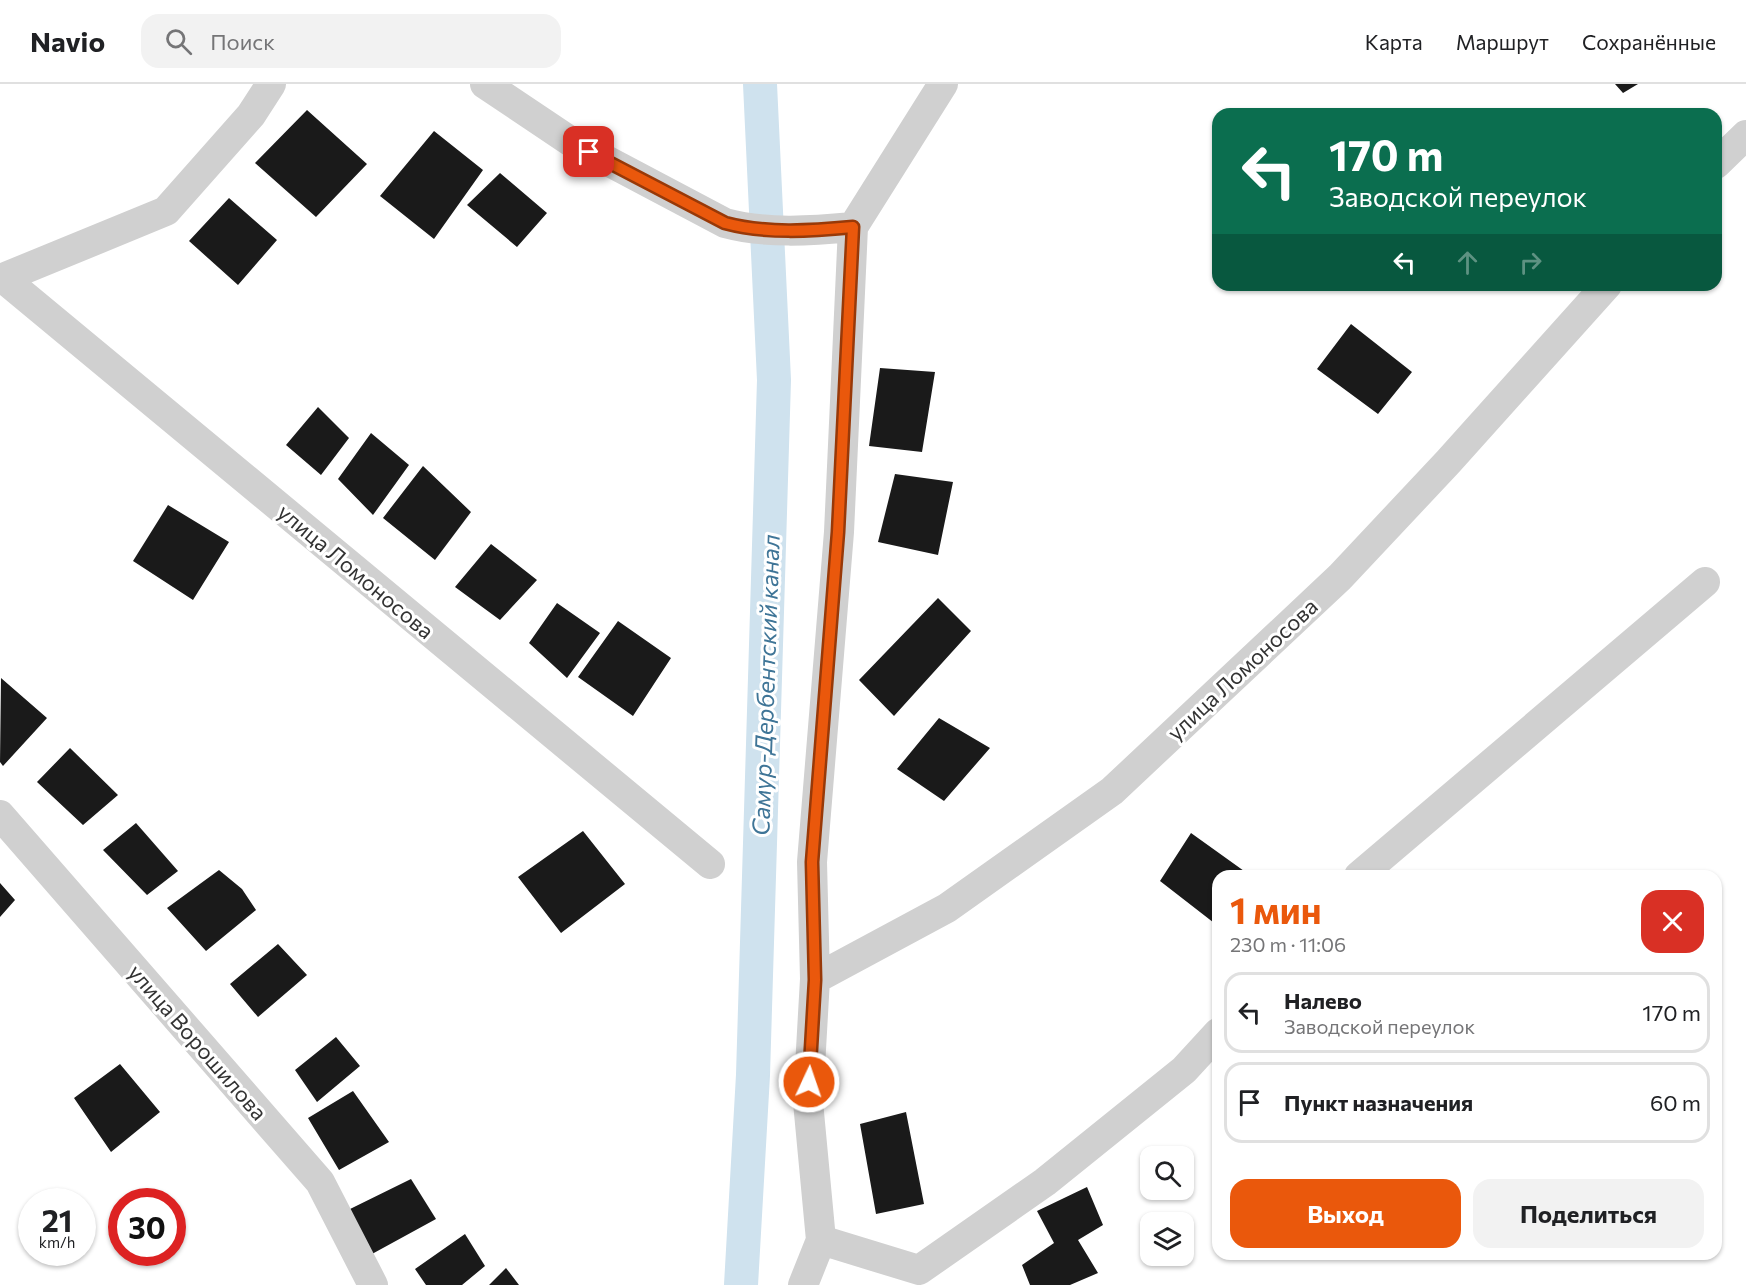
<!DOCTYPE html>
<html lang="ru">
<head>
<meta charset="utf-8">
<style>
  :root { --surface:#fff; --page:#f2f2f2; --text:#202124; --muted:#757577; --line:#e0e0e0; --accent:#ea580c }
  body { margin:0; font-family:Commissioner,sans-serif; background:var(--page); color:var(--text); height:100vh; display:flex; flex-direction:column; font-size:22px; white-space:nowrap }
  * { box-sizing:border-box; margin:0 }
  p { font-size:20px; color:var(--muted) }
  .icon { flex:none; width:33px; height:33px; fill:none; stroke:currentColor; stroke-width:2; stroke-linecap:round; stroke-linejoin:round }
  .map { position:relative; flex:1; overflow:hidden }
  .details { position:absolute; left:1212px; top:786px; width:510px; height:390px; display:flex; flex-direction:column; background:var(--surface); border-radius:18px; box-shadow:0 2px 4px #0004 }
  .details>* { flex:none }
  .top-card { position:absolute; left:1212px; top:24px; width:510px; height:183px; border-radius:18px; box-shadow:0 2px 4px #0004; background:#0b6e4f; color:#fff; overflow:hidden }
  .buttons { position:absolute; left:1140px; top:1062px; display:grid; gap:12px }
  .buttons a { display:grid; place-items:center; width:54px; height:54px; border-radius:12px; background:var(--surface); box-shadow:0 2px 4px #0004; font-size:30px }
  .speed { position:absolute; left:18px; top:1104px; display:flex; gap:12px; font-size:30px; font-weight:700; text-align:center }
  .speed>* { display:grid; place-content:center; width:78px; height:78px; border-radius:50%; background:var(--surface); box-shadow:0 2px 4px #0004; line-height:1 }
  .speed small { font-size:15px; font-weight:400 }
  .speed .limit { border:9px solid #d22; background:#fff; color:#111 }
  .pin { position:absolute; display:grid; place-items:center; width:51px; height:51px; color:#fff; margin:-26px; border-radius:12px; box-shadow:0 3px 9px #0006 }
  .me { position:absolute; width:66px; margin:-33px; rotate:3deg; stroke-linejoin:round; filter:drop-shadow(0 0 4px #0008) }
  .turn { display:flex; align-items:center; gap:21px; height:126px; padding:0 18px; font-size:27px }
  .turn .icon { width:78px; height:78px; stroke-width:2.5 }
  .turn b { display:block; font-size:42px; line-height:51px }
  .lanes { display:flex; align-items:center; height:57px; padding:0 18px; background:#0003; justify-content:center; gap:30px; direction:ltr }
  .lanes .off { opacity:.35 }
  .round { display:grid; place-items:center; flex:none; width:63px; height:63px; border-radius:18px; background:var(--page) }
  .summary { display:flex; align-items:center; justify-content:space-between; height:102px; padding:0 18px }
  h1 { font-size:36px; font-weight:700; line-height:45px; color:var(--accent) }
  .cta { display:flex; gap:12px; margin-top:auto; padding:12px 18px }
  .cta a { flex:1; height:69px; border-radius:18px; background:var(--accent); color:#fff; font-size:24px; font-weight:700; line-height:69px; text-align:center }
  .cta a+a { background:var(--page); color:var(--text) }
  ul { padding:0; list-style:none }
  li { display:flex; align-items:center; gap:18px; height:81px; margin:0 12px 9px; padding:0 6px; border:3px solid var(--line); border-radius:18px }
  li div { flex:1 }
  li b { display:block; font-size:22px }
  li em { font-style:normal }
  header { display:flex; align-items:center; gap:36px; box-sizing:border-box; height:84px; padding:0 30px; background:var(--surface); border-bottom:2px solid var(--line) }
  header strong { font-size:28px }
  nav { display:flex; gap:33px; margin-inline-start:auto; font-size:21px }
  .search { width:420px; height:54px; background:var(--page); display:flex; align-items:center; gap:15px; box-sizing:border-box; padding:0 21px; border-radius:18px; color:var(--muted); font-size:22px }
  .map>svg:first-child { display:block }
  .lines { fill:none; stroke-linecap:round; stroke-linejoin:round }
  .canal { stroke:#cfe2ee; stroke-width:34 }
  .building { fill:#1a1a1a }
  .minor { stroke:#d0d0d0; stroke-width:30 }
  .route-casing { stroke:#983908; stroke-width:15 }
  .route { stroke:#ea580c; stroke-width:10 }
  .labels { text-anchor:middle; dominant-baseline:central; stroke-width:6; stroke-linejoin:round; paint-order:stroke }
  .street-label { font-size:22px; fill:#333; stroke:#fff }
  .water-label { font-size:24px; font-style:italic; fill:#3f7597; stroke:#fff }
</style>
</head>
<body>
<header>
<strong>Navio</strong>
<div class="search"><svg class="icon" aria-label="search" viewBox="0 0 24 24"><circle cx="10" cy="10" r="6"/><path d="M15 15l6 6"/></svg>Поиск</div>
<nav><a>Карта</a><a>Маршрут</a><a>Сохранённые</a></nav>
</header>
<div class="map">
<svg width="1746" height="1201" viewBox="0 0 1746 1201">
  <rect width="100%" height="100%" fill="#fff"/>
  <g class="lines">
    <path class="canal" d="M 741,1201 L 753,991 L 774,296 L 760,0"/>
  </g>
  <path class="building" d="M 1615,0 L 1638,0 L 1623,9 Z
    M 307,26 L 367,80 L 316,133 L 255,79 Z
    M 434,47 L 483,86 L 434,155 L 380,112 Z
    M 500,89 L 547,129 L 517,163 L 467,121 Z
    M 229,114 L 277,156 L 238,201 L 189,157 Z
    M 1351,240 L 1412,288 L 1378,330 L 1317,285 Z
    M 880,284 L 935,288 L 922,368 L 869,362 Z
    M 318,323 L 349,354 L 321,391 L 286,361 Z
    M 371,349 L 409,381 L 373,431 L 338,395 Z
    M 423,382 L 471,428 L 435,476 L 383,434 Z
    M 895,390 L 953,398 L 938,471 L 878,458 Z
    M 168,421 L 229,458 L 193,516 L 133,477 Z
    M 491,460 L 537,496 L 500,536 L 455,503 Z
    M 938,514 L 971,547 L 894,632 L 859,596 Z
    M 557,519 L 600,549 L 567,594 L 529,559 Z
    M 618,537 L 671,574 L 633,632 L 578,593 Z
    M 1,594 L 47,634 L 3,682 L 0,678 Z
    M 939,634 L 990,664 L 944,717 L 897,685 Z
    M 70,664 L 118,711 L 83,741 L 37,698 Z
    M 136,739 L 178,787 L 147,811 L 103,766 Z
    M 583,747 L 625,800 L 561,849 L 518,793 Z
    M 1191,749 L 1251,792 L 1218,792 L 1218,842 L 1160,797 Z
    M 219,786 L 242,805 L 256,826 L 206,867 L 167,824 Z
    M 0,799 L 15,816 L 0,833 Z
    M 278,860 L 307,891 L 258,933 L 230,900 Z
    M 336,953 L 360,982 L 317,1018 L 295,986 Z
    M 120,980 L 160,1028 L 111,1068 L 74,1014 Z
    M 353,1007 L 389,1058 L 339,1086 L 308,1034 Z
    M 906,1028 L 924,1120 L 876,1130 L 860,1040 Z
    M 411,1095 L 436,1135 L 372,1170 L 348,1126 Z
    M 1087,1103 L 1103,1141 L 1078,1156 L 1098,1189 L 1070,1201 L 1030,1201 L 1022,1181 L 1054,1159 L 1037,1127 Z
    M 465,1150 L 485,1182 L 462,1201 L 426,1201 L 415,1185 Z
    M 506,1184 L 519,1201 L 489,1201 Z"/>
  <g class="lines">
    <path class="minor" d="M 271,0 L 251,31 L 166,127 L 3,194 L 710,780
      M 485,0 L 570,57 L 725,139 C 766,150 811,147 853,143
      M 1716,80 L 1746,51
      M 0,731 L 320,1098 L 373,1201
      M 1359,792 L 1705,498
      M 815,895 L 947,824 L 1112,707 L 1340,493 L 1448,378 L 1607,201
      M 821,1156 L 919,1186 L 1045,1098 L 1184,986 L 1218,949
      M 803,1201 L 821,1156 L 808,1018 L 815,895 L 812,778 L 839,448 L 853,143 L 943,0"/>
  </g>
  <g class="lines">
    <defs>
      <path id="route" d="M 589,68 L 725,139 C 766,150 811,147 853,143 L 838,448 L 812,778 L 815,896 L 809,998"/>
    </defs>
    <use href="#route" class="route-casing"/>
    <use href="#route" class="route"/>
  </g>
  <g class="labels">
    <g class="street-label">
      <text transform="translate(356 487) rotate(40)">улица Ломоносова</text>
      <text transform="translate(1242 585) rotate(-43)">улица Ломоносова</text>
      <text transform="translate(198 958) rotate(49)">улица Ворошилова</text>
    </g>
    <g class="water-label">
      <text transform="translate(765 601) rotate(-88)">Самур-Дербентский канал</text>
    </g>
  </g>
</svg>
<div class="buttons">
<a><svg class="icon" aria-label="search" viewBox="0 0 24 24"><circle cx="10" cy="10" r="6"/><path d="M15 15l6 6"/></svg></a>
<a><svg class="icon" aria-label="layers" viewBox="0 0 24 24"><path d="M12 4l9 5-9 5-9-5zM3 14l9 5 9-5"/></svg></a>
</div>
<div class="speed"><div>21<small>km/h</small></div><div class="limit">30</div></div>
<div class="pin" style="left:589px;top:68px;background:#d93025"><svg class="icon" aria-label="arrive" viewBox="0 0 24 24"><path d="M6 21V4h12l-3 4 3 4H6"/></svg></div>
<svg class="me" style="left:809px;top:998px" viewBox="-20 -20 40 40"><circle r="17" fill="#ea580c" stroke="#fff" stroke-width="3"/><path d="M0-11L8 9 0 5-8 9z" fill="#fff"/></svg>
<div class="top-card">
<div class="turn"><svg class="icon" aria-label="left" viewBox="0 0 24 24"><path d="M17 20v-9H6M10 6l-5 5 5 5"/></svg><div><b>170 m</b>Заводской переулок</div></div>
<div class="lanes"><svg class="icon" aria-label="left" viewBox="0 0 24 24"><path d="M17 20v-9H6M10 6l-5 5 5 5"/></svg><svg class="icon off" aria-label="ahead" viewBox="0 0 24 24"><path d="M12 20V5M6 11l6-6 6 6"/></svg><svg class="icon off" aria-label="right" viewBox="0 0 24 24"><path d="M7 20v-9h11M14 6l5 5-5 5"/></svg></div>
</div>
<section class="details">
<div class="summary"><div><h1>1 мин</h1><p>230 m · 11:06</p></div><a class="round" style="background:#d93025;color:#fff"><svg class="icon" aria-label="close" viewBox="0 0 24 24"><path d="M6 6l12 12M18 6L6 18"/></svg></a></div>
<ul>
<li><svg class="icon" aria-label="left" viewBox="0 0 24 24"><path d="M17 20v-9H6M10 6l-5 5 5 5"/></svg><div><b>Налево</b><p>Заводской переулок</p></div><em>170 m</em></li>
<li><svg class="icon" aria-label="arrive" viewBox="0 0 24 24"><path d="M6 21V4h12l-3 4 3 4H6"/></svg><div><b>Пункт назначения</b></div><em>60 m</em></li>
</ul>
<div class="cta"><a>Выход</a><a>Поделиться</a></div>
</section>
</div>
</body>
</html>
